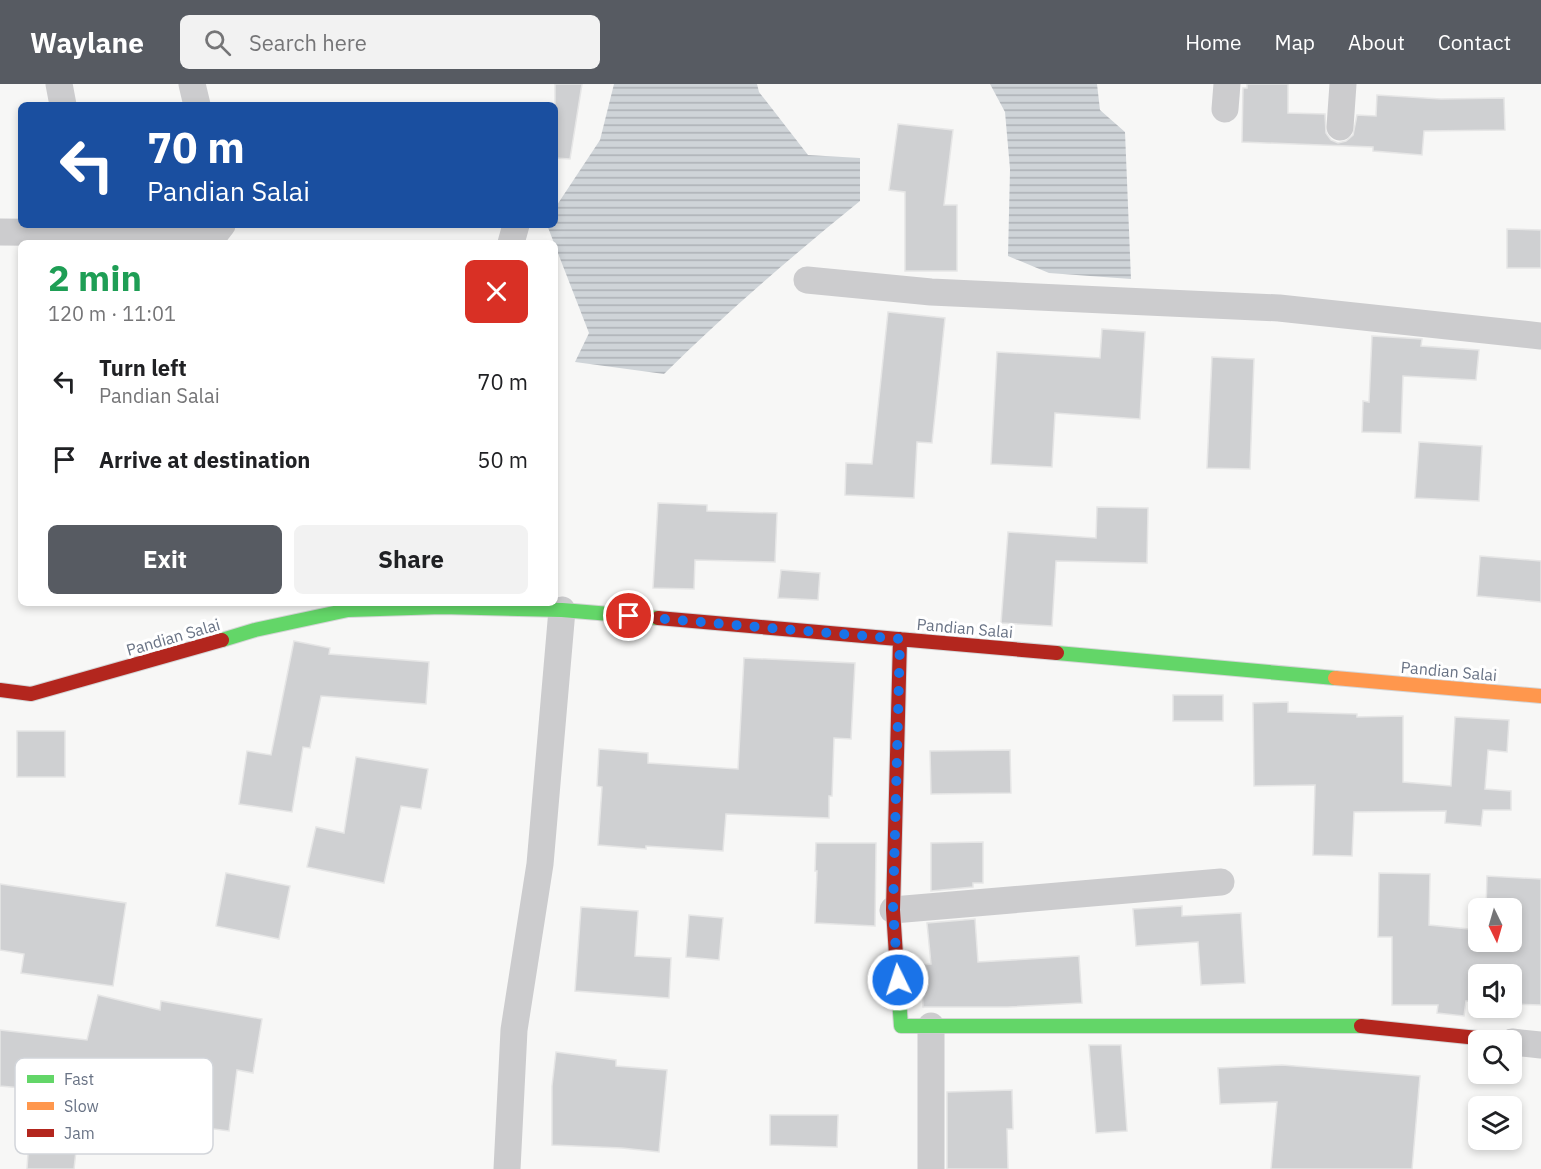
<!DOCTYPE html>
<html lang="en">
<head>
<meta charset="utf-8">
<style>
  :root { --surface:#fff; --page:#f2f2f2; --text:#202124; --muted:#757577; --accent:#575b62 }
  body { margin:0; font-family:"IBM Plex Sans",sans-serif; background:var(--page); color:var(--text); height:100vh; display:flex; flex-direction:column; font-size:22px; white-space:nowrap }
  * { box-sizing:border-box; margin:0 }
  p { font-size:20px; color:var(--muted) }
  .icon { flex:none; width:33px; height:33px; fill:none; stroke:currentColor; stroke-width:2; stroke-linecap:round; stroke-linejoin:round }
  .map { position:relative; flex:1; overflow:hidden }
  .drawer { position:absolute; left:18px; top:156px; width:540px; height:366px; display:flex; flex-direction:column; background:var(--surface); border-radius:9px; box-shadow:0 3px 9px #0003 }
  .drawer>* { flex:none }
  .hud { position:absolute; left:18px; top:18px; width:540px; height:126px; border-radius:9px; box-shadow:0 3px 9px #0003; background:#1a4fa0; color:#fff; overflow:hidden }
  .needle { width:39px; rotate:175deg }
  .fabs { position:absolute; left:1468px; top:814px; display:grid; gap:12px }
  .fabs a { display:grid; place-items:center; width:54px; height:54px; border-radius:9px; background:var(--surface); box-shadow:0 3px 9px #0003; font-size:30px }
  .pin { position:absolute; display:grid; place-items:center; width:51px; height:51px; color:#fff; margin:-26px; border:3px solid #fff; border-radius:50%; box-shadow:0 2px 6px #0007 }
  .me { position:absolute; width:66px; margin:-33px; rotate:356deg; stroke-linejoin:round; filter:drop-shadow(0 0 4px #0008) }
  .turn { display:flex; align-items:center; gap:21px; height:126px; padding:0 30px; font-size:27px }
  .turn .icon { width:78px; height:78px; stroke-width:2.5 }
  .turn b { display:block; font-size:42px; line-height:51px }
  .round { display:grid; place-items:center; flex:none; width:63px; height:63px; border-radius:9px; background:var(--page) }
  .headline { display:flex; align-items:center; justify-content:space-between; height:102px; padding:0 30px }
  h1 { font-size:36px; font-weight:700; line-height:45px; color:#1e9e55 }
  .action { display:flex; gap:12px; margin-top:auto; padding:12px 30px }
  .action a { flex:1; height:69px; border-radius:9px; background:var(--accent); color:#fff; font-size:24px; font-weight:700; line-height:69px; text-align:center }
  .action a+a { background:var(--page); color:var(--text) }
  ul { padding:0; list-style:none }
  li { display:flex; align-items:center; gap:18px; height:78px; padding:0 30px }
  li div { flex:1 }
  li b { display:block; font-size:22px }
  li em { font-style:normal }
  header { display:flex; align-items:center; gap:36px; box-sizing:border-box; height:84px; padding:0 30px; background:var(--accent); color:#fff }
  header strong { font-size:28px }
  nav { display:flex; gap:33px; margin-inline-start:auto; font-size:21px }
  .search { width:420px; height:54px; background:var(--page); display:flex; align-items:center; gap:15px; box-sizing:border-box; padding:0 21px; border-radius:9px; color:var(--muted); font-size:22px }
  .map>svg:first-child { display:block }
  .water { fill:url(#water-rules) }
  .building { fill:#cfd0d2; stroke:#e6e6e6; stroke-width:1.5 }
  .lines { fill:none; stroke-linecap:round; stroke-linejoin:round }
  .fast-casing { stroke:#d4d5d6; stroke-width:16 }
  .slow-casing { stroke:#d4d5d6; stroke-width:16 }
  .jam-casing { stroke:#d4d5d6; stroke-width:16 }
  .street { stroke:#ccccce; stroke-width:27 }
  .fast { stroke:#63d668; stroke-width:14 }
  .slow { stroke:#ff974d; stroke-width:14 }
  .jam { stroke:#b3261e; stroke-width:14 }
  .route { stroke:#1a73e8; stroke-width:10; stroke-dasharray:0 18 }
  .labels { text-anchor:middle; dominant-baseline:central; stroke-width:6; stroke-linejoin:round; paint-order:stroke }
  .street-label { font-size:16px; fill:#697385; stroke:#fff }
  .key { fill:#fff; stroke:#d2d5da; stroke-width:1.5 }
  .key-label { font-size:16px; fill:#697385 }
</style>
</head>
<body>
<header>
<strong>Waylane</strong>
<div class="search"><svg class="icon" aria-label="search" viewBox="0 0 24 24"><circle cx="10" cy="10" r="6"/><path d="M15 15l6 6"/></svg>Search here</div>
<nav><a>Home</a><a>Map</a><a>About</a><a>Contact</a></nav>
</header>
<div class="map">
<svg width="1541" height="1085" viewBox="0 0 1541 1085">
  <defs>
    <pattern id="water-rules" width="6" height="5" patternUnits="userSpaceOnUse" patternTransform="scale(1.5)"><rect width="6" height="5" fill="#cfd4d8"/><path d="M0 2.5h6" fill="none" stroke="#acb0b5"/></pattern>
  </defs>
  <rect width="100%" height="100%" fill="#f7f7f6"/>
  <path class="water" d="M 614,0 L 757,0 L 759,8 L 808,71 L 860,74 L 860,117 C 792,172 726,229 664,290 L 575,278 L 589,249 L 547,141 L 555,141 L 555,124 L 600,56 Z
    M 990,0 L 1097,0 L 1100,26 L 1125,48 L 1131,195 L 1049,189 L 1008,172 L 1010,85 L 1005,28 Z"/>
  <path class="building" d="M 555,0 L 582,0 L 570,75 L 555,74 Z
    M 1247,0 L 1288,0 L 1288,29 L 1325,30 L 1326,49 L 1331,56 L 1338,59 L 1346,57 L 1353,51 L 1357,31 L 1376,32 L 1377,11 L 1441,15 L 1504,14 L 1505,46 L 1424,47 L 1422,71 L 1373,67 L 1373,63 L 1242,58 L 1243,4 L 1247,4 Z
    M 898,40 L 953,46 L 944,121 L 957,121 L 957,187 L 905,187 L 905,108 L 889,106 Z
    M 1507,145 L 1541,146 L 1541,184 L 1507,184 Z
    M 888,228 L 945,234 L 932,359 L 917,358 L 914,414 L 845,411 L 846,379 L 872,380 Z
    M 1102,245 L 1145,248 L 1140,335 L 1055,329 L 1052,383 L 991,380 L 997,268 L 1100,274 Z
    M 1372,252 L 1422,255 L 1421,262 L 1479,266 L 1476,296 L 1403,292 L 1401,349 L 1362,348 L 1363,317 L 1369,318 Z
    M 1212,273 L 1254,275 L 1250,385 L 1207,384 Z
    M 1419,358 L 1482,362 L 1479,417 L 1415,414 Z
    M 658,419 L 707,421 L 707,427 L 777,429 L 775,478 L 695,476 L 694,505 L 653,504 Z
    M 1097,423 L 1148,424 L 1147,479 L 1056,477 L 1052,542 L 1001,539 L 1008,448 L 1096,454 Z
    M 1480,472 L 1541,477 L 1541,518 L 1477,512 Z
    M 781,486 L 820,489 L 818,516 L 778,514 Z
    M 294,557 L 330,564 L 329,570 L 429,578 L 426,620 L 321,612 L 310,664 L 303,663 L 292,728 L 239,720 L 247,667 L 271,671 Z
    M 744,574 L 855,579 L 851,655 L 834,654 L 832,712 L 829,712 L 829,734 L 726,730 L 723,767 L 646,762 L 646,765 L 598,761 L 602,703 L 597,702 L 599,665 L 648,669 L 648,679 L 738,685 Z
    M 1173,611 L 1223,611 L 1223,637 L 1173,637 Z
    M 1288,618 L 1288,628 L 1357,630 L 1357,633 L 1403,632 L 1403,698 L 1451,702 L 1455,633 L 1509,636 L 1507,668 L 1488,666 L 1485,705 L 1511,707 L 1511,726 L 1483,726 L 1481,742 L 1445,739 L 1446,727 L 1354,728 L 1352,772 L 1313,771 L 1315,701 L 1254,702 L 1253,619 Z
    M 17,647 L 65,647 L 65,693 L 17,693 Z
    M 1010,666 L 1011,709 L 931,710 L 930,667 Z
    M 356,673 L 428,685 L 421,725 L 401,722 L 384,799 L 307,783 L 316,743 L 344,749 Z
    M 983,758 L 983,799 L 973,799 L 973,803 L 931,807 L 931,759 Z
    M 816,759 L 876,759 L 875,842 L 815,839 L 817,787 L 815,787 Z
    M 226,789 L 290,802 L 279,855 L 216,842 Z
    M 1379,789 L 1430,790 L 1429,841 L 1479,846 L 1479,858 L 1512,858 L 1512,825 L 1486,825 L 1487,792 L 1541,795 L 1541,921 L 1512,920 L 1512,891 L 1479,891 L 1479,918 L 1466,917 L 1464,932 L 1437,929 L 1438,921 L 1392,921 L 1392,853 L 1378,853 Z
    M 0,800 L 126,819 L 113,902 L 21,889 L 24,870 L 0,866 Z
    M 1182,822 L 1182,832 L 1241,829 L 1245,899 L 1201,901 L 1198,858 L 1136,862 L 1133,825 Z
    M 581,823 L 638,827 L 635,872 L 671,874 L 669,914 L 575,907 Z
    M 689,831 L 723,834 L 719,876 L 686,873 Z
    M 975,835 L 978,878 L 1079,872 L 1082,919 L 1008,923 L 923,923 L 921,881 L 931,880 L 927,839 Z
    M 98,911 L 160,926 L 161,917 L 262,935 L 253,989 L 237,986 L 229,1047 L 123,1033 L 121,1046 L 79,1040 L 74,1085 L 27,1085 L 32,1005 L 0,1002 L 0,946 L 87,956 Z
    M 1089,961 L 1121,961 L 1127,1047 L 1096,1049 Z
    M 556,968 L 616,976 L 616,982 L 667,986 L 659,1068 L 622,1064 L 552,1061 L 552,1002 Z
    M 1282,981 L 1420,992 L 1412,1085 L 1271,1085 L 1277,1018 L 1220,1020 L 1218,984 Z
    M 1012,1006 L 1013,1045 L 1007,1045 L 1008,1085 L 947,1085 L 947,1008 Z
    M 770,1031 L 838,1031 L 837,1063 L 770,1061 Z"/>
  <g class="lines">
    <defs>
      <path id="fast" d="M 222,556 L 255,546 L 348,526 L 442,523 L 562,526 L 658,534
        M 1057,569 L 1335,594
        M 898,901 L 901,942 L 1361,942"/>
      <path id="slow" d="M 1335,594 L 1541,612"/>
      <path id="jam" d="M 658,534 L 1057,569
        M 0,606 L 31,610 L 222,556
        M 898,901 L 893,826 L 900,555
        M 1361,942 L 1507,957"/>
    </defs>
    <use href="#fast" class="fast-casing"/>
    <use href="#slow" class="slow-casing"/>
    <use href="#jam" class="jam-casing"/>
    <path class="street" d="M 59,0 L 63,21
      M 192,0 L 197,21
      M 1225,25 L 1227,0
      M 1340,43 L 1343,0
      M 0,148 L 215,150 L 222,141
      M 511,159 L 516,141
      M 807,196 L 931,208 L 1279,224 L 1541,252
      M 893,826 L 1221,798
      M 1512,958 L 1541,961
      M 507,1085 L 514,946 L 540,780 L 562,526
      M 931,1085 L 931,942"/>
    <use href="#fast" class="fast"/>
    <use href="#slow" class="slow"/>
    <use href="#jam" class="jam"/>
  </g>
  <g class="lines">
    <path class="route" d="M 629,532 L 900,555 L 893,826 L 898,896"/>
  </g>
  <g class="labels">
    <g class="street-label">
      <text transform="translate(965 544) rotate(5)">Pandian Salai</text>
      <text transform="translate(173 553) rotate(-16)">Pandian Salai</text>
      <text transform="translate(1449 587) rotate(5)">Pandian Salai</text>
    </g>
  </g>
  <rect x="15" y="974" width="198" height="96" rx="9" class="key"/>
  <rect x="27" y="991" width="27" height="8" fill="#63d668"/>
  <rect x="27" y="1018" width="27" height="8" fill="#ff974d"/>
  <rect x="27" y="1045" width="27" height="8" fill="#b3261e"/>
  <g class="key-label">
    <text x="64" y="1001">Fast</text>
    <text x="64" y="1028">Slow</text>
    <text x="64" y="1055">Jam</text>
  </g>
</svg>
<div class="fabs">
<a><svg class="needle" viewBox="-14 -14 28 28"><path d="M0-13l5 13h-10z" fill="#e53935"/><path d="M0 13l5-13h-10z" fill="#757577"/></svg></a>
<a><svg class="icon" aria-label="sound" viewBox="0 0 24 24"><path d="M4 9h4l5-4v14l-5-4H4zM17 9q2 3 0 6"/></svg></a>
<a><svg class="icon" aria-label="search" viewBox="0 0 24 24"><circle cx="10" cy="10" r="6"/><path d="M15 15l6 6"/></svg></a>
<a><svg class="icon" aria-label="layers" viewBox="0 0 24 24"><path d="M12 4l9 5-9 5-9-5zM3 14l9 5 9-5"/></svg></a>
</div>
<div class="pin" style="left:629px;top:532px;background:#d93025"><svg class="icon" aria-label="arrive" viewBox="0 0 24 24"><path d="M6 21V4h12l-3 4 3 4H6"/></svg></div>
<svg class="me" style="left:898px;top:896px" viewBox="-20 -20 40 40"><circle r="17" fill="#1a73e8" stroke="#fff" stroke-width="3"/><path d="M0-11L8 9 0 5-8 9z" fill="#fff"/></svg>
<div class="hud">
<div class="turn"><svg class="icon" aria-label="left" viewBox="0 0 24 24"><path d="M17 20v-9H6M10 6l-5 5 5 5"/></svg><div><b>70 m</b>Pandian Salai</div></div>
</div>
<section class="drawer">
<div class="headline"><div><h1>2 min</h1><p>120 m · 11:01</p></div><a class="round" style="background:#d93025;color:#fff"><svg class="icon" aria-label="close" viewBox="0 0 24 24"><path d="M6 6l12 12M18 6L6 18"/></svg></a></div>
<ul>
<li><svg class="icon" aria-label="left" viewBox="0 0 24 24"><path d="M17 20v-9H6M10 6l-5 5 5 5"/></svg><div><b>Turn left</b><p>Pandian Salai</p></div><em>70 m</em></li>
<li><svg class="icon" aria-label="arrive" viewBox="0 0 24 24"><path d="M6 21V4h12l-3 4 3 4H6"/></svg><div><b>Arrive at destination</b></div><em>50 m</em></li>
</ul>
<div class="action"><a>Exit</a><a>Share</a></div>
</section>
</div>
</body>
</html>
